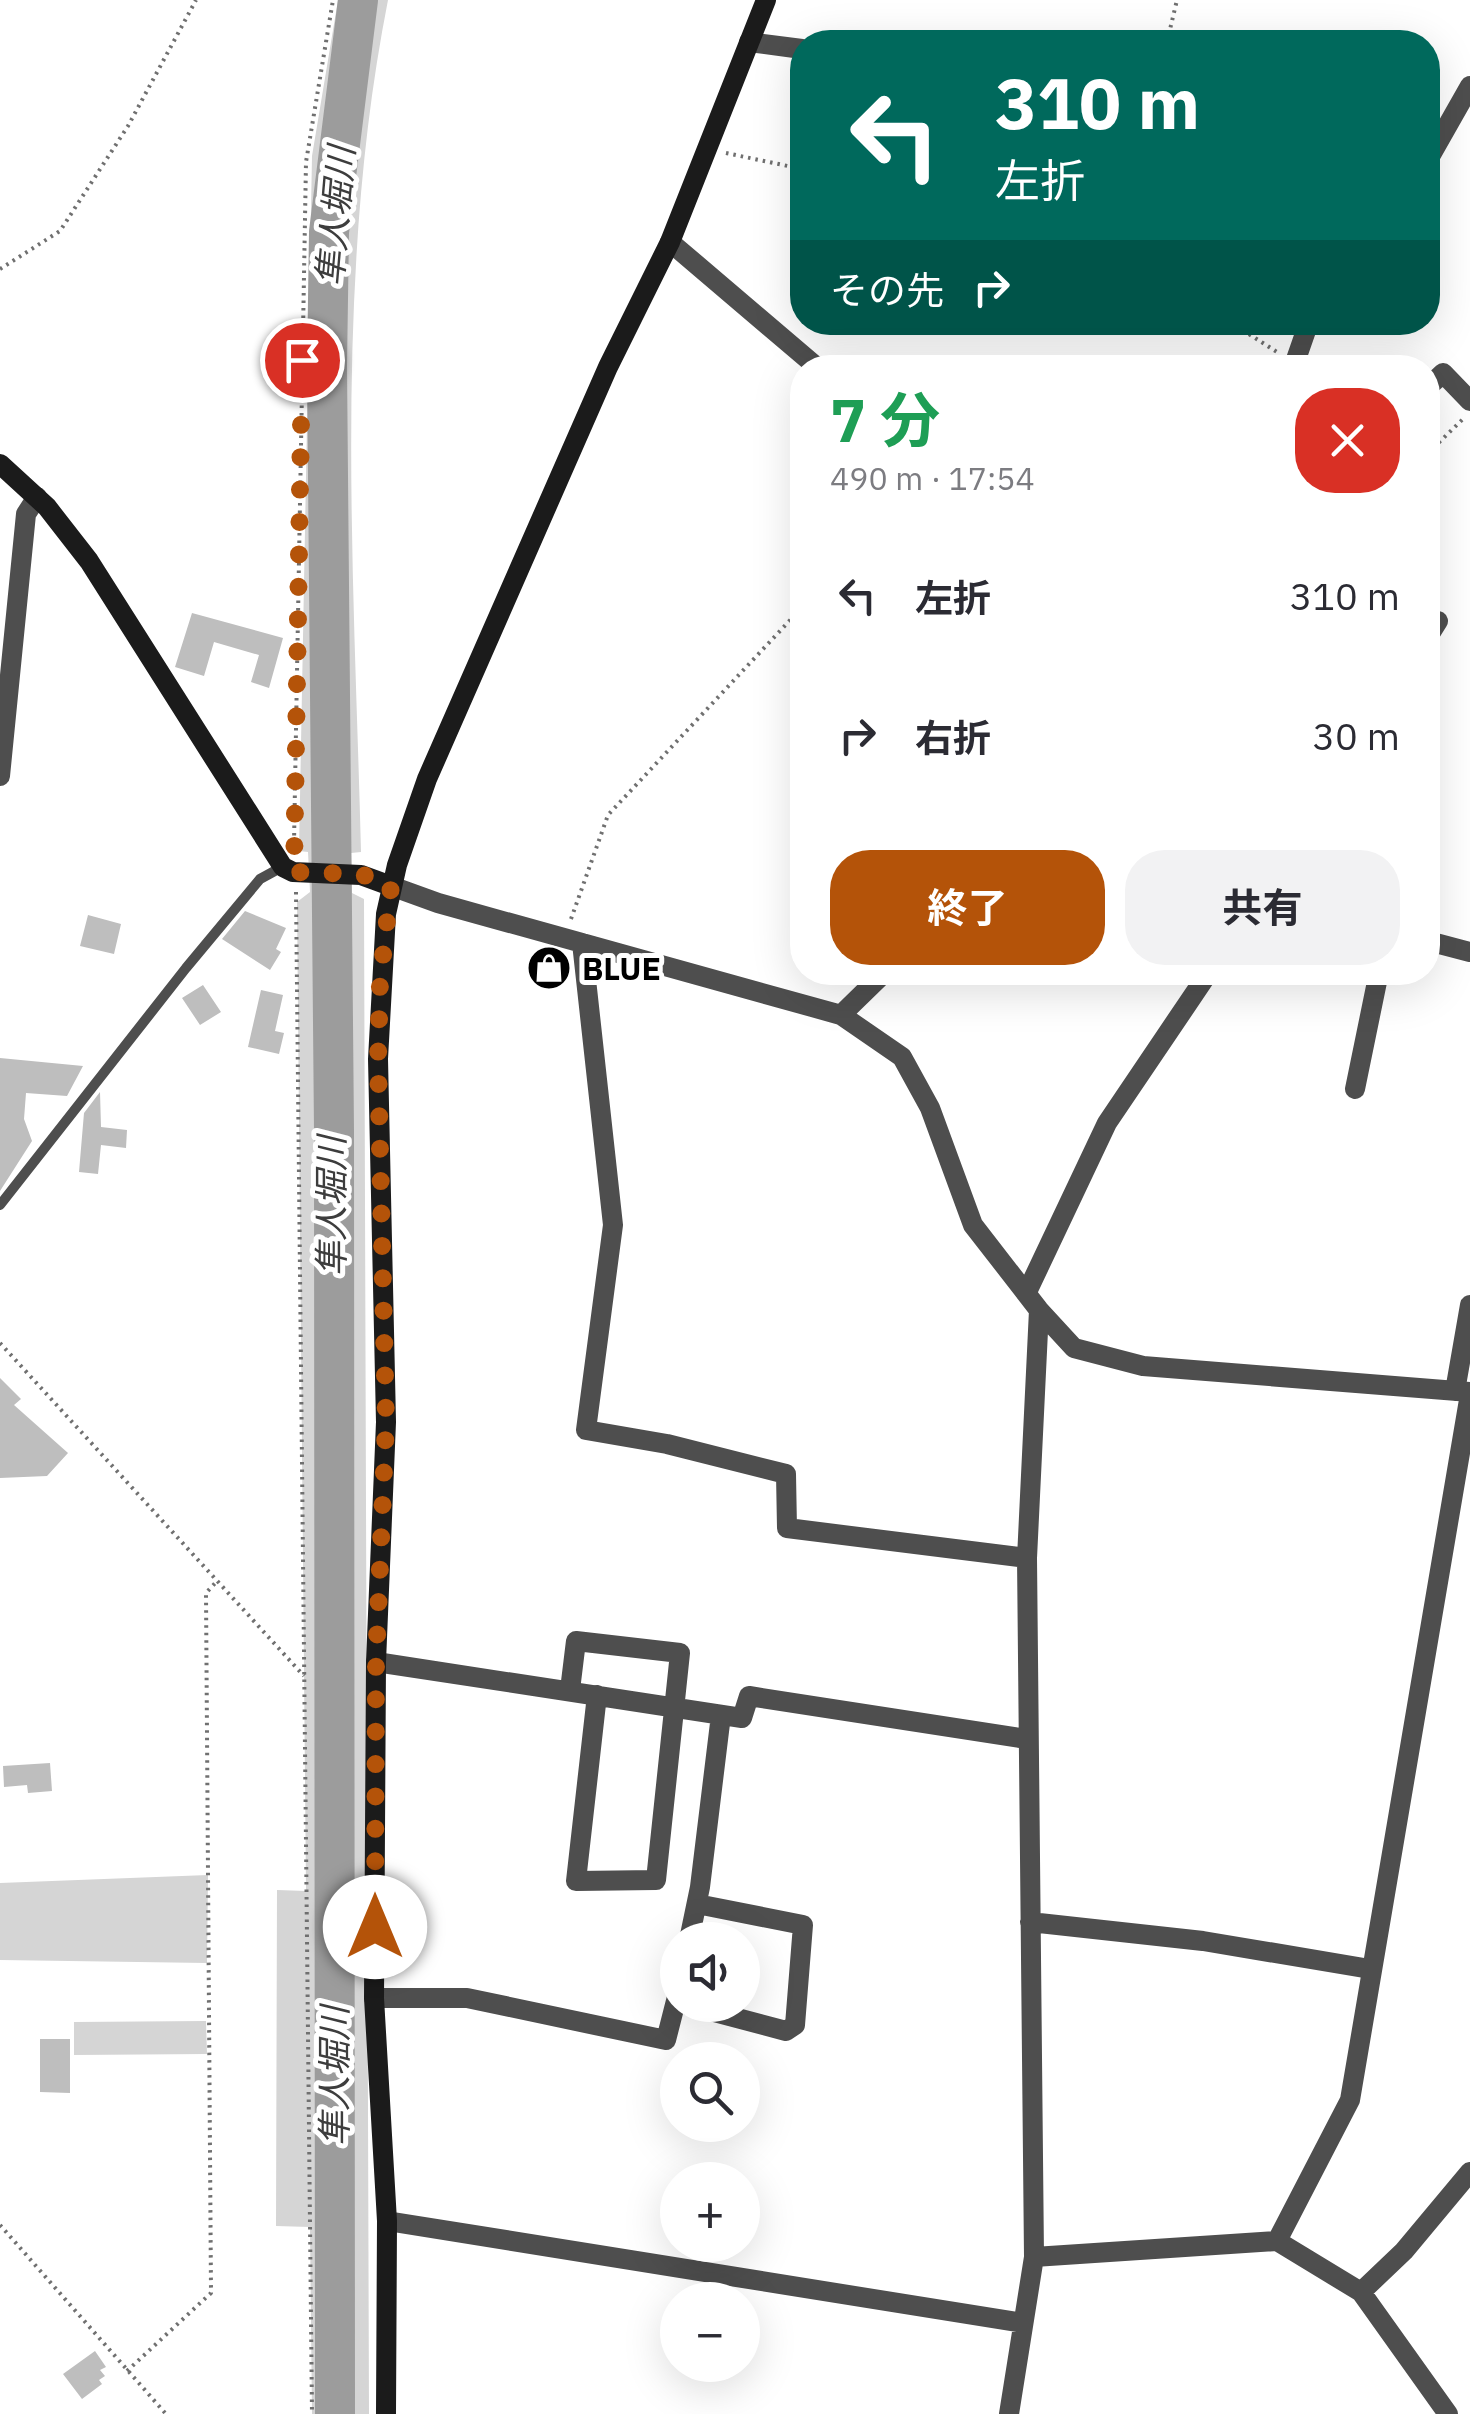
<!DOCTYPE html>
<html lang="ja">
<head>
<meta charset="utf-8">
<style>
  :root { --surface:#fff; --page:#f2f2f3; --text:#2b2b33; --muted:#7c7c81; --accent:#b45309 }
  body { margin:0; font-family:"IBM Plex Sans","Noto Sans JP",sans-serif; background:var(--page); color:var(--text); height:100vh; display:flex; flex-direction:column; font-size:38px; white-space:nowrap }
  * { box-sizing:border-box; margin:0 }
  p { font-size:32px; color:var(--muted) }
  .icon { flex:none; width:55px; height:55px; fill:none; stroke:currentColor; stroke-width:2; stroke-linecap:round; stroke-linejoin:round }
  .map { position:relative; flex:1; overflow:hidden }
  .sheet { position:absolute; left:790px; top:355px; width:650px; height:630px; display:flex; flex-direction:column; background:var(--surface); border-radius:40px; box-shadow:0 10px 40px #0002 }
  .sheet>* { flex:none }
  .guide { position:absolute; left:790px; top:30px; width:650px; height:305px; border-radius:40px; box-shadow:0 10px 40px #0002; background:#00695c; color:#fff; overflow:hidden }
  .buttons { position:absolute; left:660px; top:1922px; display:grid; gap:20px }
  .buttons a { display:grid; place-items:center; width:100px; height:100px; border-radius:50%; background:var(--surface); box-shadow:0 10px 40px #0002; font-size:50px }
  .pin { position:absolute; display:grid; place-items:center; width:85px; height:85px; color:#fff; margin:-42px; border:5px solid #fff; border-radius:50%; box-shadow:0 2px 10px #0007 }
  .me { position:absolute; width:110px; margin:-55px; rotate:0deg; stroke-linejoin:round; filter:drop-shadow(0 0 8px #0008) }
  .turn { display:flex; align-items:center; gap:35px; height:210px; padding:0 40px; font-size:45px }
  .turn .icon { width:130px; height:130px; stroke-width:2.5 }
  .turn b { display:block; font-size:70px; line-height:85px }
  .then { display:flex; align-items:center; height:95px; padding:0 40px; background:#0003; gap:20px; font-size:38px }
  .round { display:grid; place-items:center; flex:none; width:105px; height:105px; border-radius:40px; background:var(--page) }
  .summary { display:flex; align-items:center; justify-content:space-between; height:170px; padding:0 40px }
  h1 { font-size:60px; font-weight:700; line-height:75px; color:#1e9e55 }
  .button { display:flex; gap:20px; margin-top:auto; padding:20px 40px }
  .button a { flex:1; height:115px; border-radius:40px; background:var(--accent); color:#fff; font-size:40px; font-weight:700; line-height:115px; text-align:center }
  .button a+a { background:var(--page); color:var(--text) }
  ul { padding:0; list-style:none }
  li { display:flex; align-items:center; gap:30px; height:140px; padding:0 40px }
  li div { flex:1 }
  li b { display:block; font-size:38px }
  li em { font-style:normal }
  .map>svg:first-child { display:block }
  .green { fill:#d5d5d5 }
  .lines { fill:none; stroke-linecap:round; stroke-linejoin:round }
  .river { stroke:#9c9c9c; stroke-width:40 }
  .building { fill:#bebebe }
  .path { stroke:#707070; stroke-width:4; stroke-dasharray:2.5 5; stroke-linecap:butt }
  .lane { stroke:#4e4e4e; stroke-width:10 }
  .street { stroke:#4e4e4e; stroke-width:20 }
  .secondary { stroke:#1b1b1b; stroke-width:20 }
  .route { stroke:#b45309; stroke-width:18; stroke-dasharray:0 32.4 }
  .labels { text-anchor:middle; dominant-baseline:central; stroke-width:10; stroke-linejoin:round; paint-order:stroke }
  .poi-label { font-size:32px; font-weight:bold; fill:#000; stroke:#fff; text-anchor:start }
  .water-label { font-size:35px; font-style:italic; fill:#3d3d3d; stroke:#fff }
</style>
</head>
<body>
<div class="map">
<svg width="1470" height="2414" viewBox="0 0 1470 2414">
  <rect width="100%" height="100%" fill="#fff"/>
  <path class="green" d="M 338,0 L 347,0 L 320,175 L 316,502 L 325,2414 L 312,2414 L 310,2227 L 276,2226 L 277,1890 L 306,1891 L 297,902 L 310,892 L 308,852 L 299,851 L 312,156 Z
    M 377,0 L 388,0 C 333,278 354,570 361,852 L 351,853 L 352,893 L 364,899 L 369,2414 L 351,2414 L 343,1727 L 349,1626 L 340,363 L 349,160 Z
    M 208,1875 L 207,1963 L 0,1960 L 0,1883 Z
    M 206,2021 L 207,2054 L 74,2055 L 74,2022 Z"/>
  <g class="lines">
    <path class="river" d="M 335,2414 L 334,1132 L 327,366 L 329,232 L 358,0"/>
  </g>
  <path class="building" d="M 192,613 L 283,638 L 269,688 L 251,682 L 259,655 L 214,642 L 204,676 L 175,667 Z
    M 245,911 L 286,928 L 276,949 L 281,952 L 270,970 L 222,939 Z
    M 88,915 L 121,924 L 114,954 L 80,946 Z
    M 203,985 L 221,1012 L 200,1025 L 182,998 Z
    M 261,990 L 283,995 L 275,1031 L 284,1033 L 279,1054 L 248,1047 Z
    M 0,1058 L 83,1066 L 67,1096 L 26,1093 L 24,1119 L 32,1141 L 0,1191 Z
    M 100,1092 L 101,1127 L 127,1130 L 126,1148 L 101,1145 L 98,1174 L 79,1172 L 84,1113 Z
    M 0,1378 L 21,1399 L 14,1405 L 68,1453 L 47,1476 L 0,1478 Z
    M 50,1763 L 52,1791 L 28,1793 L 27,1785 L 4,1787 L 3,1766 Z
    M 40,2039 L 70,2039 L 70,2093 L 40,2092 Z
    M 95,2351 L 106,2367 L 100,2370 L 105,2376 L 99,2380 L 102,2384 L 82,2399 L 63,2374 Z"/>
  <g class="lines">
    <path class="path" d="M 1167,42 L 1177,0
      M 726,153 L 802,169
      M 0,269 L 60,231 L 128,126 L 196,0
      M 1230,322 L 1277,352
      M 1428,453 L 1463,419
      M 294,843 L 306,162 L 333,0
      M 296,892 L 312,2414
      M 571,919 L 608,815 L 793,617 L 802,615
      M 0,1343 L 304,1676
      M 0,2225 L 166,2414
      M 127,2371 L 211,2293 L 206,1593 L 217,1581"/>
    <path class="lane" d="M 0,1205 L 186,968 L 260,879 L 282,867"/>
    <path class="street" d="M 749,42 L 802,49
      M 1428,160 L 1470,86
      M 670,242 L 818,368
      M 1293,368 L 1309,322
      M 1428,387 L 1443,373 L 1470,401
      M 1428,637 L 1438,621
      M 0,776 L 26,514 L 37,497
      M 391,886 L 438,903 L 841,1015 L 902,1057 L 930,1108 L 973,1225 L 1039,1310 L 1074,1348 L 1143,1366 L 1470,1392
      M 1428,941 L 1470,952
      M 582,943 L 613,1225 L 586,1430 L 667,1444 L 786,1474 L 787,1528 L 1027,1558
      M 841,1015 L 885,972
      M 1355,1089 L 1379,972
      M 1027,1292 L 1107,1123 L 1209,972
      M 1455,1391 L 1470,1305
      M 376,1662 L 742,1718 L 749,1696 L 1027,1739
      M 570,1690 L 576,1641 L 680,1653 L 656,1880 L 576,1881 L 597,1695
      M 1030,1922 L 1203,1941 L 1370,1969
      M 689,1940 L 700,1887 L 721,1715
      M 374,1998 L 467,1998 L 666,2040 L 678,1993
      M 688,2005 L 786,2031 L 795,2025 L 803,1925 L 697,1904
      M 387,2221 L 1023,2323
      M 1277,2241 L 1350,2100 L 1470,1394
      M 1034,2257 L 1277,2241 L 1361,2292 L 1448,2414
      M 1361,2292 L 1404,2251 L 1470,2172
      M 1009,2414 L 1034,2257 L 1027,1558 L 1039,1310"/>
    <path class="secondary" d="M 0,464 L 47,507 L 89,561 L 283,867 L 293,872 L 361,875 L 391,886
      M 386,2414 L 387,2221 L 374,1998 L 376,1662 L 386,1422 L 378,1059 L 386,914 L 397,865 L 427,779 L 608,367 L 670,242 L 766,0"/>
  </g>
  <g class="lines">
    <path class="route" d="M 302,360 L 294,872 L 361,874 L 391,886 L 380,982 L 378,1059 L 386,1422 L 376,1662 L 375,1927"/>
  </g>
  <defs>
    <symbol id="shop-disc" viewBox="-11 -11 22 22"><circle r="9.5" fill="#000" stroke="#fff"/><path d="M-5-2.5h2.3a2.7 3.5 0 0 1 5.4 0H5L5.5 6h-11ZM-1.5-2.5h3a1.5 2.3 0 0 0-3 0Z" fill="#fff"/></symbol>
  </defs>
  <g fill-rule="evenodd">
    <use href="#shop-disc" x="524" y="943" width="50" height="50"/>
  </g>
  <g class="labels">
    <g class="poi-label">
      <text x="582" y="968">BLUE</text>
    </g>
    <g class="water-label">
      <text transform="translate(335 216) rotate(-85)">隼人堀川</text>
      <text transform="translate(331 1206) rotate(-90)">隼人堀川</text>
      <text transform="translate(334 2076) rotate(-90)">隼人堀川</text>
    </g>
  </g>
</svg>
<div class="buttons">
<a><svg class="icon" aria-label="sound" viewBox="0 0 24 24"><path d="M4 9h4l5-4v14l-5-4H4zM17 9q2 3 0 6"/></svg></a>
<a><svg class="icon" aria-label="search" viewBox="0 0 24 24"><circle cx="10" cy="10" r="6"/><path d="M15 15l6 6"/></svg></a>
<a>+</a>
<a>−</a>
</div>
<div class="pin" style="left:302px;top:360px;background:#d93025"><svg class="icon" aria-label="arrive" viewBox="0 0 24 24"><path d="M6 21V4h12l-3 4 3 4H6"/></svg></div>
<svg class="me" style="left:375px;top:1927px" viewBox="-20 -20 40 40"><circle r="19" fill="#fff"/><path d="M0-13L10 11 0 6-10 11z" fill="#b45309"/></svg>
<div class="guide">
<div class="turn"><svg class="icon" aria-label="left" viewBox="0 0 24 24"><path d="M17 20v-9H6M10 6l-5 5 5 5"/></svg><div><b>310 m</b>左折</div></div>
<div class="then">その先<svg class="icon" aria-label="right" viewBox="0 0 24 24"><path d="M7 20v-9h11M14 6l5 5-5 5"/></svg></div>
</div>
<section class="sheet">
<div class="summary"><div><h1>7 分</h1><p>490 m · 17:54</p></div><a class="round" style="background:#d93025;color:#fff"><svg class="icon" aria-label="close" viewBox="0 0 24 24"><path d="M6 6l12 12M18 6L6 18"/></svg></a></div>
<ul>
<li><svg class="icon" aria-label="left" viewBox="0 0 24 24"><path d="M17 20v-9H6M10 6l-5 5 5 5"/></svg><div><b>左折</b></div><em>310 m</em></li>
<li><svg class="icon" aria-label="right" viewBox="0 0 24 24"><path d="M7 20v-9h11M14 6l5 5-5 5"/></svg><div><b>右折</b></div><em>30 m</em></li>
</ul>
<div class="button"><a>終了</a><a>共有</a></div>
</section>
</div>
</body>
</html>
